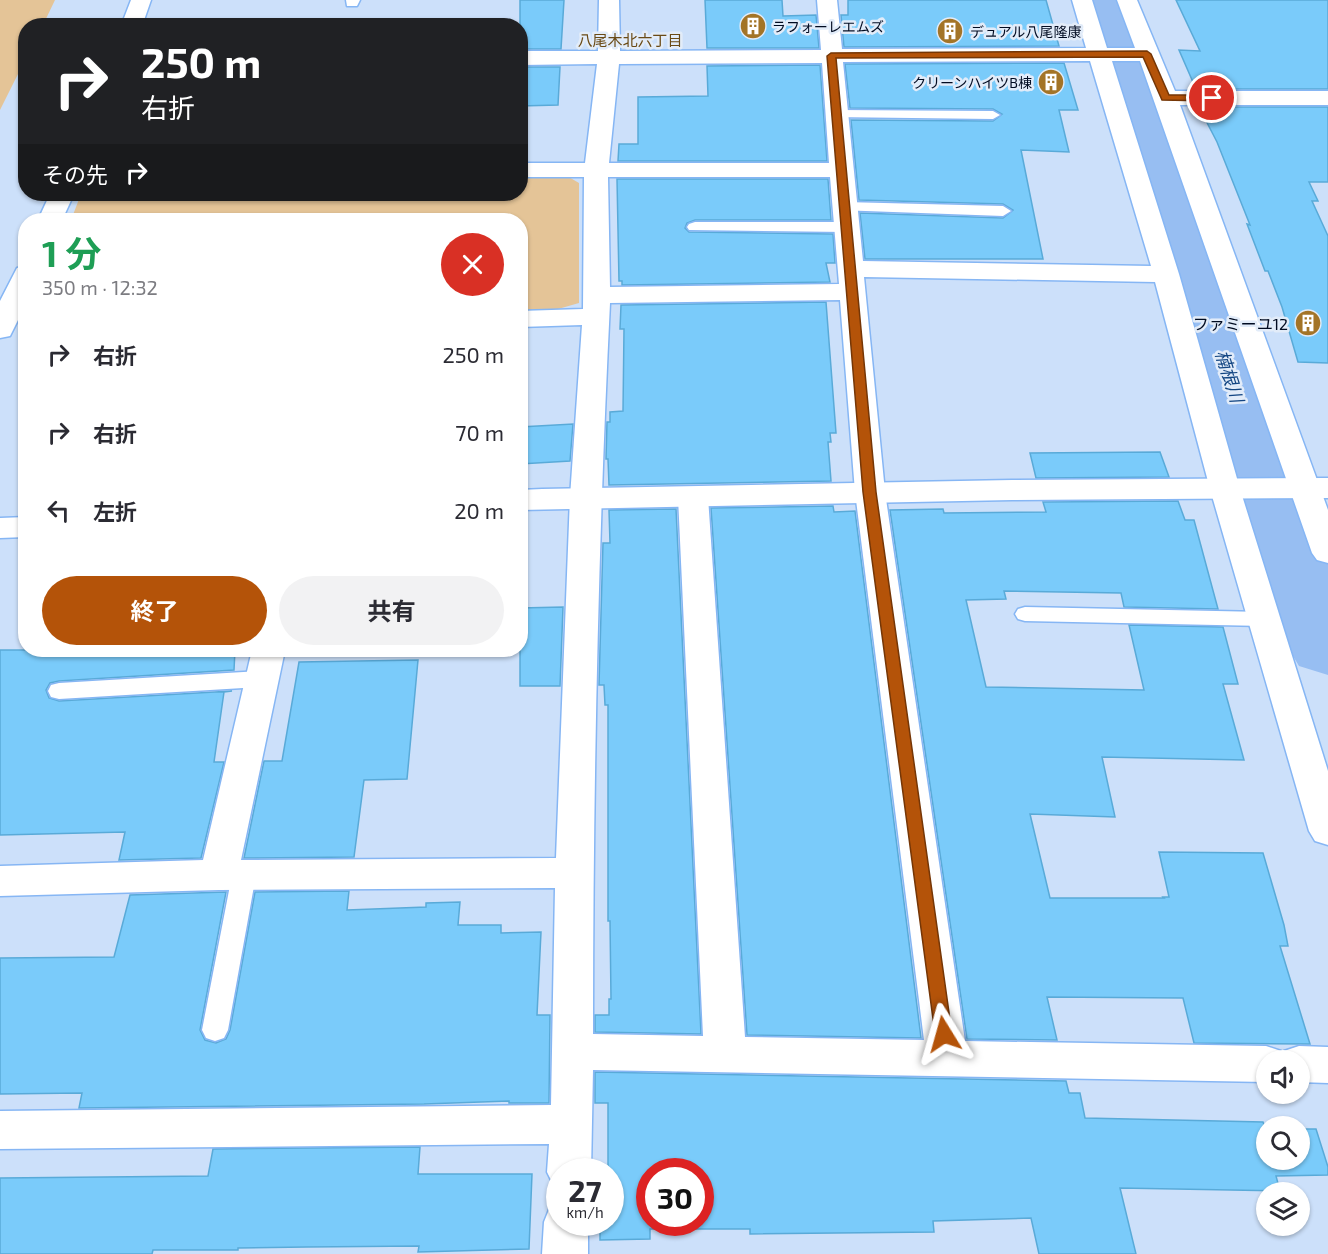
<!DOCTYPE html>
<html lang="ja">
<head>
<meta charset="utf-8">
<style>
  :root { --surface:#fff; --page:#f2f2f3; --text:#2b2b33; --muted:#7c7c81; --accent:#b45309 }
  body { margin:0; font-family:"Exo 2","Noto Sans JP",sans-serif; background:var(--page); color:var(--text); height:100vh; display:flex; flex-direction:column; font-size:22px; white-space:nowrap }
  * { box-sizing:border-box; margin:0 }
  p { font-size:20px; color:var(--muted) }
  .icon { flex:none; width:33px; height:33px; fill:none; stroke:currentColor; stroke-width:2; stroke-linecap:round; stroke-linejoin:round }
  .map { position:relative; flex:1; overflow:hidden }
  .drawer { position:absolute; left:18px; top:213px; width:510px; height:444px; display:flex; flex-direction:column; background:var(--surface); border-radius:24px; box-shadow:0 2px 4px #0004 }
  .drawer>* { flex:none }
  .hud { position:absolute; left:18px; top:18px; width:510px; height:183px; border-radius:24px; box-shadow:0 2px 4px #0004; background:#202124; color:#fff; overflow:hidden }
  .buttons { position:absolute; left:1256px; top:1050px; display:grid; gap:12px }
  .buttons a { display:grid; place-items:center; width:54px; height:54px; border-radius:50%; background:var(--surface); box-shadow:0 2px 4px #0004; font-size:30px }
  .speed { position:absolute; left:546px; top:1158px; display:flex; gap:12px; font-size:30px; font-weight:700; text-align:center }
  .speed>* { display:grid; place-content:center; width:78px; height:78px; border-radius:50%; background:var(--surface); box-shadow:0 2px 4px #0004; line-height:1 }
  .speed small { font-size:15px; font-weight:400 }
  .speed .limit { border:9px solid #d22; background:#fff; color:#111 }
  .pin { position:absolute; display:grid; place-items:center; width:51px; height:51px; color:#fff; margin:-26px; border:3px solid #fff; border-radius:50%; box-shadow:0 2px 6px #0007 }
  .me { position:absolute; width:66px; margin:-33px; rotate:352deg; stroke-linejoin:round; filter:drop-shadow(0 0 4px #0008) }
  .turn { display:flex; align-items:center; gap:21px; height:126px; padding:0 24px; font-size:27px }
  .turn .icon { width:78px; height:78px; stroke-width:2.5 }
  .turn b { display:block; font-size:42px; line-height:51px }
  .then { display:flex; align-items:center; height:57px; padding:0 24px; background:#0003; gap:12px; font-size:22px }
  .round { display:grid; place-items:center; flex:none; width:63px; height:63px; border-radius:32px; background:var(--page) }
  .summary { display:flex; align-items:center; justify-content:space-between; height:102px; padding:0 24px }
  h1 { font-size:36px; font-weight:700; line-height:45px; color:#1e9e55 }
  .primary-button { display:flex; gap:12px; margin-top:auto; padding:12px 24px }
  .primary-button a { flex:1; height:69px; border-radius:36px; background:var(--accent); color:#fff; font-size:24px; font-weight:700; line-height:69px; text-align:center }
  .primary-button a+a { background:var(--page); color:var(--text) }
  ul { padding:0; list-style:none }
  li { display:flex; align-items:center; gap:18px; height:78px; padding:0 24px }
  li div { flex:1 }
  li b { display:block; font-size:22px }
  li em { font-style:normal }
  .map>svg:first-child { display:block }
  .green { fill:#e4c497 }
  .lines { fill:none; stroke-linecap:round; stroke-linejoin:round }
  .river { fill:#97bef2; fill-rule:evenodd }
  .building { fill:#7acbfa; stroke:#59aad8; stroke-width:1.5; fill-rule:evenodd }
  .lane-casing { stroke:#86b6f4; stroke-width:3 }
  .street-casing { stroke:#86b6f4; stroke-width:3 }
  .secondary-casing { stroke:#86b6f4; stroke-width:3 }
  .lane { fill:#fff; fill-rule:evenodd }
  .street { fill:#fff; fill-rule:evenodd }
  .secondary { fill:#fff; fill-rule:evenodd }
  .route { fill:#b45309; stroke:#753606; stroke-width:1.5 }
  .labels { text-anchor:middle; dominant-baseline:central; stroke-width:5; stroke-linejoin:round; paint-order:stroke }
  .far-poi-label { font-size:14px; fill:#000b21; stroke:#e2ecf9; text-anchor:start }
  .far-neighbourhood-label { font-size:15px; fill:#6a4a15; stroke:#e2ecf9 }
  .poi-label { font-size:16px; fill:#000b21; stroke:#e2ecf9; text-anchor:end }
  .water-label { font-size:18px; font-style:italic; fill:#134683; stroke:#e2ecf9 }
</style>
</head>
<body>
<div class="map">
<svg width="1328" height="1254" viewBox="0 0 1328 1254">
  <rect width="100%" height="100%" fill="#cce0fa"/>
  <path class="green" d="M 0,0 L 55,0 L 43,25 L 26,26 L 25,60 L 0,110 Z
    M 567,176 L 579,183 L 579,303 L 558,309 L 521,310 L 520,220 L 71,220 L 81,194 L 520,194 L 521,177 Z"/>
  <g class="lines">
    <path class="river" d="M 1083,0 L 1133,0 L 1282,426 L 1328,547 L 1328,675 L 1299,666 L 1287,646 L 1240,518 Z"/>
  </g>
  <path class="building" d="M 520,0 L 564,0 L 561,49 L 520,49 Z
    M 705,0 L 782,0 L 783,16 L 816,15 L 819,48 L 707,48 Z
    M 848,0 L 1046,0 L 1059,46 L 844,47 L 841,15 L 848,15 Z
    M 1176,0 L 1328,0 L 1328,89 L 1196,89 L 1179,50 L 1200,51 Z
    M 1064,63 L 1078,110 L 1059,110 L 1069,152 L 1021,150 L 1043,259 L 865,259 L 860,213 L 1003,218 L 1013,210 L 1003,204 L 859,200 L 851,120 L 993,121 L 1002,114 L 993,109 L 850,108 L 845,64 Z
    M 820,65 L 827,161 L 618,161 L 619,144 L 638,144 L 638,97 L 708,96 L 707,66 Z
    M 520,67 L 560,67 L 558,105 L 520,106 Z
    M 1204,107 L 1328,107 L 1328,182 L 1309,182 L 1318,201 L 1312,201 L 1328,236 L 1328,363 L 1298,362 L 1282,307 L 1268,271 L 1265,271 L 1247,224 L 1250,225 L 1217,142 L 1202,113 L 1206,110 Z
    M 617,179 L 828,179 L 831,220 L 695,220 L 687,223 L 685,228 L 689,232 L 833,234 L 835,263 L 826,263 L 830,282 L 622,285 L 622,281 L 619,281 Z
    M 826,302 L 836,433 L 830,433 L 831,442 L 828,442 L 831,481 L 609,485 L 608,459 L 606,459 L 607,422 L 610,422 L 610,412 L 623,411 L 624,329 L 620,329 L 621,305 Z
    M 573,424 L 570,461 L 520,464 L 520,427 Z
    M 1160,452 L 1169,477 L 1036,478 L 1030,453 Z
    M 1178,501 L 1185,520 L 1194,520 L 1218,609 L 1124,607 L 1121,593 L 1004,591 L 1006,599 L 966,600 L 986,687 L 1144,690 L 1129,625 L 1223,627 L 1238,684 L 1223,684 L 1244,760 L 1102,757 L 1115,817 L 1030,814 L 1050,898 L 1164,898 L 1163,897 L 1169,897 L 1159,852 L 1263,853 L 1284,925 L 1288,946 L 1280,946 L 1310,1044 L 1194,1043 L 1183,998 L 1047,997 L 1057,1040 L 967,1039 L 890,510 L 943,509 L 944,513 L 1046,512 L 1043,502 Z
    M 833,506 L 834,512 L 855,511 L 921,1038 L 747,1035 L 711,508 Z
    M 676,509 L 701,1034 L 595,1032 L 595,1015 L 609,1015 L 609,999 L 611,999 L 610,921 L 608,921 L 608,705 L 605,705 L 604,685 L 599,685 L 603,543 L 610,543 L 609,510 Z
    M 563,607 L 560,686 L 520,686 L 520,608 Z
    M 0,650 L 235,650 L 234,670 L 59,681 L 50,683 L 46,690 L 49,698 L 59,701 L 232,691 L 224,692 L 214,762 L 224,762 L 201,858 L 119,860 L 125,832 L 0,835 Z
    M 418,660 L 407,779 L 364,780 L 354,857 L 244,858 L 264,761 L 282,761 L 299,662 Z
    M 349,891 L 347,910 L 426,907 L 426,903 L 460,902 L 458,925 L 501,925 L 501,933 L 541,932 L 537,1015 L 550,1015 L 549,1103 L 509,1103 L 509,1101 L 424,1104 L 79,1108 L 82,1093 L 0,1094 L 0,958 L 114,957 L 130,895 L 226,892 L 200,1030 L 205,1040 L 216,1043 L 226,1039 L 230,1030 L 255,892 Z
    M 595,1072 L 1066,1081 L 1069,1093 L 1080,1093 L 1085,1118 L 1263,1122 L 1266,1130 L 1266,1160 L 1299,1160 L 1299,1129 L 1316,1129 L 1328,1167 L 1328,1175 L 1276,1176 L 1280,1191 L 1120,1188 L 1136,1254 L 1039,1254 L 1031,1218 L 933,1221 L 934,1232 L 750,1234 L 750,1229 L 650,1229 L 650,1239 L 600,1240 L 600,1222 L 610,1222 L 610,1172 L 601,1172 L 608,1171 L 608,1103 L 595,1103 ZM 650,1172 L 700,1172 L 700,1222 L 650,1222 Z
    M 420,1147 L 418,1174 L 532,1174 L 529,1249 L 418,1252 L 419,1246 L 307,1247 L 238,1248 L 238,1250 L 153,1250 L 152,1254 L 0,1254 L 0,1178 L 208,1176 L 213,1149 Z"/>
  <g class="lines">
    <defs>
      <path id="lane" d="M 346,0 L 360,0 L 357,6 L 347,6 Z
        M 836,110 L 993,111 L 1000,115 L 993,119 L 831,117 L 829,114 L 831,111 Z
        M 844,202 L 1003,206 L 1011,211 L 1003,216 L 838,210 L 836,207 Z
        M 695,222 L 846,222 L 854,227 L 846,232 L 689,230 L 687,227 L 689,224 Z
        M 1025,607 L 1264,612 L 1271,614 L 1274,619 L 1271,624 L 1264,626 L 1025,621 L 1018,619 L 1015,614 L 1018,609 Z
        M 261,671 L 269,674 L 272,679 L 269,684 L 261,687 L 59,699 L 51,697 L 48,691 L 51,685 L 59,683 Z
        M 244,865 L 253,868 L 256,875 L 228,1030 L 224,1038 L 215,1041 L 206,1038 L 202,1030 L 232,875 L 235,868 Z"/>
      <path id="street" d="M 131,0 L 151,0 L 142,26 L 121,26 Z
        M 599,0 L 619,0 L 620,51 L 821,50 L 817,0 L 837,0 L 842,49 L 1086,48 L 1072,0 L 1092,0 L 1107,48 L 1135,48 L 1117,0 L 1137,0 L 1175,91 L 1328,91 L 1328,105 L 1180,105 L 1328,510 L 1328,563 L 1317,560 L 1312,553 L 1140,61 L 1112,61 L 1179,274 L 1240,489 L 1328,771 L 1328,845 L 1315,841 L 1309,831 L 1210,489 L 1155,282 L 864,277 L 885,492 L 965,1041 L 1266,1046 L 1281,1051 L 1282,1055 L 1284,1051 L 1299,1046 L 1328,1047 L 1328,1083 L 1299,1082 L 1299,1060 L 1266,1060 L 1266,1082 L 593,1070 L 591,1172 L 560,1172 L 560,1189 L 554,1186 L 547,1172 L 549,1144 L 0,1149 L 0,1111 L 551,1105 L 555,888 L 219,890 L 0,896 L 0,866 L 203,860 L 252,650 L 285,650 L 241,860 L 556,858 L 570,497 L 582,325 L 520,327 L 520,311 L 583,309 L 584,177 L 520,177 L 520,163 L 585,163 L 597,64 L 520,65 L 520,51 L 598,51 ZM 1090,61 L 1151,266 L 863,261 L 843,62 ZM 822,63 L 829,163 L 609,163 L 619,64 ZM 608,177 L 830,177 L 839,284 L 610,287 ZM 840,300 L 855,492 L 924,1040 L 745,1037 L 708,497 L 704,490 L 693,487 L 682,490 L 678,497 L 703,1036 L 593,1034 C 593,790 598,546 610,303 Z
        M 50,194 L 74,194 L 62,220 L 38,220 Z
        M 26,266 L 26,304 L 10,336 L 0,338 L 0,301 L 17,268 Z
        M 560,1203 L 560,1222 L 588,1222 L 588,1254 L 542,1254 L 544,1222 L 550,1207 Z"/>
      <path id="secondary" d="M 1328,478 L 1328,498 L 1012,500 L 520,510 L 520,490 L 542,489 L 1012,480 Z
        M 26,517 L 26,537 L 0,538 L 0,518 Z"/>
    </defs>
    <use href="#lane" class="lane-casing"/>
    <use href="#street" class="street-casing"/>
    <use href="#secondary" class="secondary-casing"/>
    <use href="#lane" class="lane"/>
    <use href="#street" class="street"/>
    <use href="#secondary" class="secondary"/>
  </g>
  <path class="route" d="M 1147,51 L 1151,54 L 1169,95 L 1212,95 L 1217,98 L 1212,101 L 1162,100 L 1143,57 L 836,58 L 876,492 L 952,1034 L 949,1039 L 944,1041 L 938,1039 L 935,1034 L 863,492 L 827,56 L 831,53 Z"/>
  <defs>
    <symbol id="building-disc" viewBox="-11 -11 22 22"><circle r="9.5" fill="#a37427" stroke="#e2ecf9"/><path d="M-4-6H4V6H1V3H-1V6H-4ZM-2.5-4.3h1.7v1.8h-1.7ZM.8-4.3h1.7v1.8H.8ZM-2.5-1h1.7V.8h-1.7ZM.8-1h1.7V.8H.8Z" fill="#fff"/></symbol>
  </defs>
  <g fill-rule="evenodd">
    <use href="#building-disc" x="738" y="11" width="30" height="30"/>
    <use href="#building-disc" x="935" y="16" width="30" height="30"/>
    <use href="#building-disc" x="1036" y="67" width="30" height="30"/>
    <use href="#building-disc" x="1293" y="308" width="30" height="30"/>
  </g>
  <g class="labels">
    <g class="far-poi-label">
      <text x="772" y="26">ラフォーレエムズ</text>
      <text x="970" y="31">デュアル八尾隆康</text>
      <text x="1032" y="82" text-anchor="end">クリーンハイツB棟</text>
    </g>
    <g class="far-neighbourhood-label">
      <text x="630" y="40">八尾木北六丁目</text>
    </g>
    <g class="poi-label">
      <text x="1288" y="323">ファミーユ12</text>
    </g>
    <g class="water-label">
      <text transform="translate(1230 376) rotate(72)">楠根川</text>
    </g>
  </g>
</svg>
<div class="buttons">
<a><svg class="icon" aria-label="sound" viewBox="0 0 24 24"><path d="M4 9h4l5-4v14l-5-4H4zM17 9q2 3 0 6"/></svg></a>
<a><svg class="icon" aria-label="search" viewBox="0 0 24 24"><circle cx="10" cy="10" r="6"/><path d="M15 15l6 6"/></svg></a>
<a><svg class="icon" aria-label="layers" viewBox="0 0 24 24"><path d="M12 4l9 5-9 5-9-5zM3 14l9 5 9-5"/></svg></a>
</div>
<div class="speed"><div>27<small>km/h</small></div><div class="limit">30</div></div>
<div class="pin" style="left:1212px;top:98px;background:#d93025"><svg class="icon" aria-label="arrive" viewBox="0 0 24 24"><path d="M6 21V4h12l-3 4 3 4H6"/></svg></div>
<svg class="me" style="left:944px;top:1034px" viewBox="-20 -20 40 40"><path d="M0-17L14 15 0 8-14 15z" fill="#b45309" stroke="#fff" stroke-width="4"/></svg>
<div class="hud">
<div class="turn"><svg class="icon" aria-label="right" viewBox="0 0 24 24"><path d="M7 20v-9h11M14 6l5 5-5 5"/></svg><div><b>250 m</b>右折</div></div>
<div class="then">その先<svg class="icon" aria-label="right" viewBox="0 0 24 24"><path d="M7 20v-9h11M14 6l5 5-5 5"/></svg></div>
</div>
<section class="drawer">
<div class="summary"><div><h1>1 分</h1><p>350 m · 12:32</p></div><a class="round" style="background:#d93025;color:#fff"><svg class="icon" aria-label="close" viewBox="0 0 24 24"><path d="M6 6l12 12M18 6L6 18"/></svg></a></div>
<ul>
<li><svg class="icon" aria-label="right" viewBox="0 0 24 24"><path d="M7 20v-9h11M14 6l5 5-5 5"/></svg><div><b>右折</b></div><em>250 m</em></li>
<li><svg class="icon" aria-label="right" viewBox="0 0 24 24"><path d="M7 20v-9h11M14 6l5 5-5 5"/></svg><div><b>右折</b></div><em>70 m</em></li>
<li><svg class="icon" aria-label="left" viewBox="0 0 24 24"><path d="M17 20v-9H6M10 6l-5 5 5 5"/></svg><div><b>左折</b></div><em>20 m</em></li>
</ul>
<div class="primary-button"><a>終了</a><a>共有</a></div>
</section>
</div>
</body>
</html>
